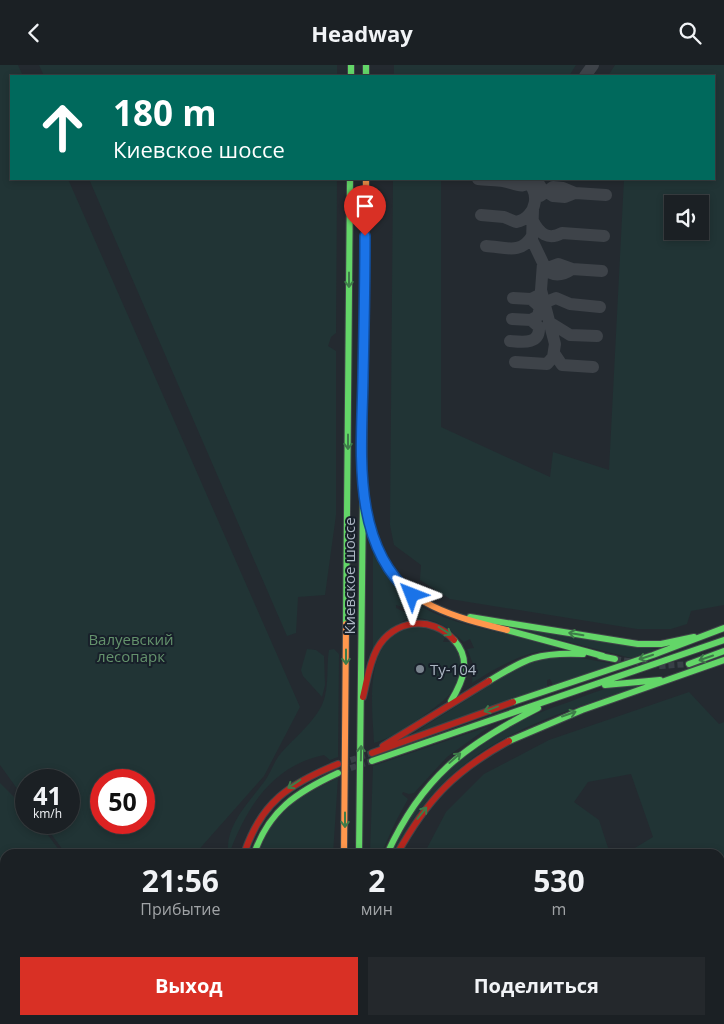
<!DOCTYPE html>
<html lang="ru">
<head>
<meta charset="utf-8">
<style>
  :root { --surface:#1b2024; --page:#24282c; --text:#f1f3f6; --muted:#a0a3a6; --line:#393e41; --accent:#d93025 }
  body { margin:0; font-family:"Open Sans",sans-serif; background:var(--page); color:var(--text); height:100vh; display:flex; flex-direction:column; font-size:19px; white-space:nowrap }
  * { box-sizing:border-box; margin:0 }
  p { font-size:16px; color:var(--muted) }
  .icon { flex:none; width:28px; height:28px; fill:none; stroke:currentColor; stroke-width:2; stroke-linecap:round; stroke-linejoin:round }
  .map { position:relative; flex:1; overflow:hidden }
  .side { position:absolute; left:0px; top:784px; width:725px; height:176px; display:flex; flex-direction:column; background:var(--surface); border-radius:15px 15px 0 0; box-shadow:0 2px 8px #0003,0 0 0 1px var(--line) }
  .side>* { flex:none }
  .guide { position:absolute; left:10px; top:10px; width:705px; height:105px; border-radius:0px; box-shadow:0 2px 8px #0003,0 0 0 1px var(--line); background:#00695c; color:#fff; overflow:hidden }
  .controls { position:absolute; left:664px; top:130px; display:grid; gap:10px }
  .controls a { display:grid; place-items:center; width:45px; height:45px; border-radius:0px; background:var(--surface); box-shadow:0 2px 8px #0003,0 0 0 1px var(--line); font-size:25px }
  .speed { position:absolute; left:15px; top:704px; display:flex; gap:10px; font-size:25px; font-weight:700; text-align:center }
  .speed>* { display:grid; place-content:center; width:65px; height:65px; border-radius:50%; background:var(--surface); box-shadow:0 2px 8px #0003,0 0 0 1px var(--line); line-height:1 }
  .speed small { font-size:12px; font-weight:400 }
  .speed .limit { border:8px solid #d22; background:#fff; color:#111 }
  .pin { position:absolute; display:grid; place-items:center; width:42px; height:42px; color:#fff; margin:-51px -21px; border-radius:50% 50% 50% 0; rotate:-45deg; box-shadow:0 0 5px #0007 }
  .pin .icon { rotate:45deg }
  .me { position:absolute; width:55px; margin:-28px; rotate:315deg; stroke-linejoin:round; filter:drop-shadow(0 0 4px #0008) }
  .turn { display:flex; align-items:center; gap:18px; height:105px; padding:0 20px; font-size:22px }
  .turn .icon { width:65px; height:65px; stroke-width:2.5 }
  .turn b { display:block; font-size:35px; line-height:42px }
  .eta { display:flex; justify-content:space-evenly; align-items:center; height:85px; text-align:center }
  .eta b { font-size:30px; font-weight:700; line-height:35px }
  .primary-button { display:flex; gap:10px; margin-top:auto; padding:10px 20px }
  .primary-button a { flex:1; height:58px; border-radius:0px; background:var(--accent); color:#fff; font-size:20px; font-weight:700; line-height:58px; text-align:center }
  .primary-button a+a { background:var(--page); color:var(--text) }
  header { display:flex; justify-content:space-between; align-items:center; height:65px; padding:0 20px; background:var(--surface); font-size:22px; font-weight:700 }
  .map>svg:first-child { display:block }
  .green { fill:#213435; fill-rule:evenodd }
  .lines { fill:none; stroke-linecap:round; stroke-linejoin:round }
  .taxiway { stroke:#3e4349; stroke-width:12 }
  .secondary-tunnel { stroke:#383f46; stroke-width:6; stroke-dasharray:6 3; stroke-linecap:butt }
  .fast-casing { stroke:#404549; stroke-width:8 }
  .slow-casing { stroke:#404549; stroke-width:8 }
  .jam-casing { stroke:#404549; stroke-width:8 }
  .fast { stroke:#63d668; stroke-width:6 }
  .slow { stroke:#ff974d; stroke-width:6 }
  .jam { stroke:#b3261e; stroke-width:6 }
  .oneway { stroke:#3e7b49 }
  .route-casing { stroke:#114b97; stroke-width:12 }
  .route { stroke:#1a73e8; stroke-width:9 }
  .poi-dot { fill:#7c8590; stroke:#18202a; stroke-width:2 }
  .labels { text-anchor:middle; dominant-baseline:central; stroke-width:4; stroke-linejoin:round; paint-order:stroke }
  .street-label { font-size:15px; fill:#acb6c3; stroke:#18202a }
  .park-label { font-size:15px; fill:#64926c; stroke:#18202a }
  .poi-label { font-size:15px; fill:#acb6c3; stroke:#18202a; text-anchor:start }
</style>
</head>
<body>
<header><svg class="icon" aria-label="back" viewBox="0 0 24 24"><path d="M15 5l-7 7 7 7"/></svg>Headway<svg class="icon" aria-label="search" viewBox="0 0 24 24"><circle cx="10" cy="10" r="6"/><path d="M15 15l6 6"/></svg></header>
<div class="map">
<svg width="724" height="959" viewBox="0 0 724 959">
  <rect width="100%" height="100%" fill="#242a30"/>
  <path class="green" d="M 0,0 L 18,0 L 23,11 L 11,11 L 11,114 L 68,114 L 300,642 L 264,711 L 195,789 L 66,789 L 43,758 L 69,758 L 69,715 L 26,715 L 26,736 L 0,700 ZM 101,715 L 144,715 L 144,758 L 101,758 Z
    M 39,0 L 337,0 L 337,11 L 44,11 Z
    M 394,0 L 576,0 L 569,11 L 394,11 Z
    M 615,0 L 724,0 L 724,540 L 691,546 L 687,559 L 671,564 L 637,564 L 450,534 L 420,515 L 421,500 L 394,480 L 390,460 L 393,114 L 441,114 L 441,362 L 550,412 L 553,387 L 609,405 L 624,114 L 714,114 L 714,11 L 608,11 ZM 672,139 L 700,139 L 700,166 L 672,166 Z
    M 89,114 L 337,114 L 336,268 L 331,272 L 328,281 L 336,286 L 336,450 L 325,530 L 298,532 L 296,568 L 287,571 Z
    M 373,482 C 398,553 463,558 527,574 C 536,577 553,578 559,584 C 524,586 501,600 472,618 L 473,599 L 467,584 L 474,583 L 470,574 L 464,577 C 448,563 438,554 415,553 L 406,543 L 396,540 L 396,543 L 407,548 L 408,553 L 384,568 L 373,584 Z
    M 418,561 L 437,564 L 446,570 L 443,577 L 452,577 C 479,612 448,633 422,652 C 406,662 392,673 374,678 C 372,637 362,567 418,561 Z
    M 510,562 L 655,584 L 656,585 L 631,593 Z
    M 307,584 L 316,585 L 324,591 L 325,620 L 322,632 L 303,611 L 301,605 Z
    M 334,584 L 339,589 L 338,692 L 330,695 L 324,690 C 274,700 248,740 231,784 L 228,783 C 228,758 249,737 264,717 C 271,708 274,696 281,688 C 295,672 311,660 321,642 C 330,625 326,602 329,585 Z
    M 570,591 L 614,599 L 553,620 L 550,614 L 547,615 L 547,623 L 409,671 L 519,602 L 541,594 Z
    M 649,618 C 541,655 448,676 394,789 L 391,789 C 423,706 487,664 569,637 C 584,631 600,625 615,621 C 626,618 638,619 649,618 Z
    M 689,627 L 719,659 L 724,657 L 724,959 L 475,959 L 475,955 L 720,955 L 720,789 L 625,789 L 653,772 L 631,709 L 588,717 L 574,737 L 599,755 L 610,789 L 424,789 L 446,747 L 484,709 L 549,675 Z
    M 490,661 L 447,692 L 414,728 L 409,729 L 403,727 L 402,729 L 408,734 L 396,756 L 381,789 L 370,789 L 373,701 Z
    M 338,713 L 333,789 L 259,789 C 273,745 299,732 338,713 Z
    M 0,718 L 26,744 L 26,758 L 39,758 L 62,789 L 5,789 L 5,953 L 0,950 Z
    M 9,955 L 81,955 L 81,959 L 14,959 Z
    M 87,955 L 250,955 L 253,959 L 87,959 Z"/>
  <g class="lines">
    <path class="taxiway" d="M 585,11 L 593,0
      M 478,114 C 486,115 495,115 503,116 C 515,118 523,126 532,114
      M 536,114 L 542,124 L 553,131 L 565,132 L 575,128 L 606,130
      M 540,131 L 553,122 L 563,123 L 575,128
      M 481,150 L 504,152 L 516,157 C 537,153 543,123 522,114
      M 533,156 C 539,168 548,176 562,168 L 604,171
      M 486,181 C 505,182 521,190 532,171
      M 543,203 C 553,212 562,211 572,204
      M 543,209 L 550,202 L 558,199 L 572,204 L 602,206
      M 513,233 L 531,234 L 537,231
      M 541,245 L 546,237 L 556,233 L 570,239 L 600,242
      M 512,254 L 531,255 L 538,251 L 540,242 L 531,234
      M 549,257 L 570,270 L 597,271
      M 510,276 C 522,277 540,280 539,262 L 531,255
      M 554,288 L 562,300 L 593,302
      M 515,297 L 547,299 L 553,292 L 555,279 L 541,225 L 543,198 L 532,175 L 533,145"/>
    <path class="secondary-tunnel" d="M 615,594 L 661,601 L 689,599
      M 342,698 L 372,688
      M 342,706 L 372,696"/>
    <defs>
      <path id="fast" d="M 351,0 L 351,11
        M 366,0 L 366,11
        M 470,552 L 638,579 L 661,579 L 694,572
        M 346,559 L 350,114
        M 507,565 L 603,591
        M 600,591 L 615,594
        M 689,599 L 724,586
        M 489,616 C 527,593 538,587 583,589
        M 605,620 L 660,615
        M 451,636 C 463,616 472,595 454,575
        M 513,637 L 653,590 L 724,563
        M 509,676 L 582,645 L 724,595
        M 372,696 L 724,575
        M 254,789 C 269,745 297,727 338,708
        M 359,789 L 365,251
        M 387,789 C 422,712 465,680 538,643
        M 325,955 L 326,959
        M 342,955 L 342,959
        M 357,955 L 357,959"/>
      <path id="slow" d="M 365,251 L 366,114
        M 365,434 C 369,453 372,472 380,490 C 403,540 458,553 507,565
        M 344,789 L 346,559
        M 0,955 L 7,959"/>
      <path id="jam" d="M 363,632 C 367,616 369,599 377,584 C 393,554 432,550 454,575
        M 383,681 L 489,616
        M 372,688 L 513,637
        M 244,789 C 261,737 289,719 338,699
        M 397,789 C 427,735 454,706 509,676"/>
    </defs>
    <use href="#fast" class="fast-casing"/>
    <use href="#slow" class="slow-casing"/>
    <use href="#jam" class="jam-casing"/>
    <use href="#fast" class="fast"/>
    <use href="#slow" class="slow"/>
    <use href="#jam" class="jam"/>
  </g>
  <defs><path id="oneway-shaft" d="M-6 0H5M1.5-3L5.5 0L1.5 3" fill="none" stroke-width="1.6" stroke-linecap="round" stroke-linejoin="round" transform="scale(1.25)"/></defs>
  <g class="oneway">
    <use href="#oneway-shaft" transform="translate(349 215) rotate(90)"/>
    <use href="#oneway-shaft" transform="translate(348 377) rotate(90)"/>
    <use href="#oneway-shaft" transform="translate(445 566) rotate(32)"/>
    <use href="#oneway-shaft" transform="translate(576 569) rotate(-171)"/>
    <use href="#oneway-shaft" transform="translate(346 592) rotate(90)"/>
    <use href="#oneway-shaft" transform="translate(646 592) rotate(162)"/>
    <use href="#oneway-shaft" transform="translate(706 593) rotate(161)"/>
    <use href="#oneway-shaft" transform="translate(491 644) rotate(160)"/>
    <use href="#oneway-shaft" transform="translate(569 649) rotate(-19)"/>
    <use href="#oneway-shaft" transform="translate(361 688) rotate(-89)"/>
    <use href="#oneway-shaft" transform="translate(455 693) rotate(-41)"/>
    <use href="#oneway-shaft" transform="translate(294 719) rotate(147)"/>
    <use href="#oneway-shaft" transform="translate(422 748) rotate(-52)"/>
    <use href="#oneway-shaft" transform="translate(345 755) rotate(90)"/>
  </g>
  <g class="lines">
    <defs>
      <path id="route" d="M 365,171 C 365,218 364,265 363,312 C 362,384 350,478 412,530"/>
    </defs>
    <use href="#route" class="route-casing"/>
    <use href="#route" class="route"/>
  </g>
  <circle class="poi-dot" cx="420" cy="604" r="5"/>
  <g class="labels">
    <g class="street-label">
      <text transform="translate(349 511) rotate(-90)">Киевское шоссе</text>
    </g>
    <g class="park-label">
      <text x="131" y="574">Валуевский<tspan x="131" dy="17">лесопарк</tspan></text>
    </g>
    <g class="poi-label">
      <text x="430" y="604">Ту-104</text>
    </g>
  </g>
</svg>
<div class="controls">
<a><svg class="icon" aria-label="sound" viewBox="0 0 24 24"><path d="M4 9h4l5-4v14l-5-4H4zM17 9q2 3 0 6"/></svg></a>
</div>
<div class="speed"><div>41<small>km/h</small></div><div class="limit">50</div></div>
<div class="pin" style="left:365px;top:171px;background:#d93025"><svg class="icon" aria-label="arrive" viewBox="0 0 24 24"><path d="M6 21V4h12l-3 4 3 4H6"/></svg></div>
<svg class="me" style="left:412px;top:530px" viewBox="-20 -20 40 40"><path d="M0-17L14 15 0 8-14 15z" fill="#1a73e8" stroke="#fff" stroke-width="4"/></svg>
<div class="guide">
<div class="turn"><svg class="icon" aria-label="ahead" viewBox="0 0 24 24"><path d="M12 20V5M6 11l6-6 6 6"/></svg><div><b>180 m</b>Киевское шоссе</div></div>
</div>
<section class="side">
<div class="eta">
<div><b>21:56</b><p>Прибытие</p></div>
<div><b>2</b><p>мин</p></div>
<div><b>530</b><p>m</p></div>
</div>
<div class="primary-button"><a>Выход</a><a>Поделиться</a></div>
</section>
</div>
</body>
</html>
